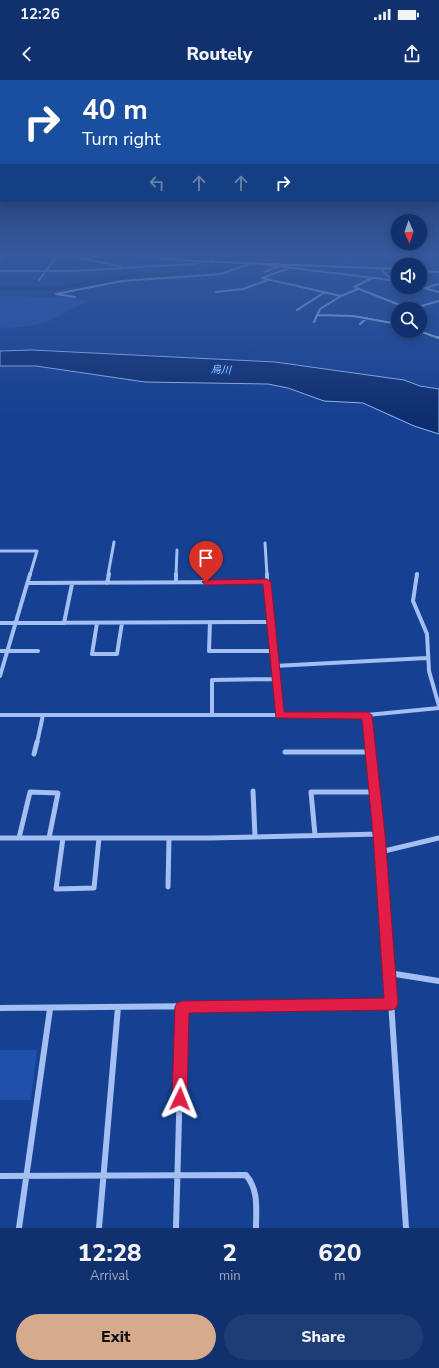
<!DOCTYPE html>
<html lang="en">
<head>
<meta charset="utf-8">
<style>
  :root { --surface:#10306e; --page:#1e3c76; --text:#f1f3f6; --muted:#9ca9c2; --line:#304b81; --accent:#d6ab8b }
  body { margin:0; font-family:"Nunito Sans","Noto Sans JP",sans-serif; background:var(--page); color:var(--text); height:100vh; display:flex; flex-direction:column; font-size:15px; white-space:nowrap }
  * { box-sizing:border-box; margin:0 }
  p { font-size:13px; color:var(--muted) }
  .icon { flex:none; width:22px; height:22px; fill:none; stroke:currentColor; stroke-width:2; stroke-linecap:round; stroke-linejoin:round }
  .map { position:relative; height:1148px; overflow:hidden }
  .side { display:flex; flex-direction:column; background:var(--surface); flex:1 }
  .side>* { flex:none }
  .top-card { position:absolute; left:0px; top:0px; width:439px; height:122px; box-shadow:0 2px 10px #0003,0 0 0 1px var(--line); background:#1a4fa0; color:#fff; overflow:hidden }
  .needle { width:26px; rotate:178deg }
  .controls { position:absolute; left:391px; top:134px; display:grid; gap:8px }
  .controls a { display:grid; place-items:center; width:36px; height:36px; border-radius:50%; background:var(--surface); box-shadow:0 2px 10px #0003,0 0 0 1px var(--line); font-size:20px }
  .pin { position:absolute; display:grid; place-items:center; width:34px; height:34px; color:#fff; margin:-41px -17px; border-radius:50% 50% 50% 0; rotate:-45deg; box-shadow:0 0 4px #0007 }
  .pin .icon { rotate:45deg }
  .me { position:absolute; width:44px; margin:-22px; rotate:2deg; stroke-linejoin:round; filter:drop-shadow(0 0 3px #0008) }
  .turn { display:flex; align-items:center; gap:14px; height:84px; padding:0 16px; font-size:18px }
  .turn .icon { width:52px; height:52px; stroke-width:2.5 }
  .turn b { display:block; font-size:28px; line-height:34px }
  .lanes { display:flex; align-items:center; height:38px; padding:0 16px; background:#0003; justify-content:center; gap:20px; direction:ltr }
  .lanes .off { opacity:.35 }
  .eta { display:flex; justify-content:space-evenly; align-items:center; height:68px; text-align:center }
  .eta b { font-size:24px; font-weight:800; line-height:28px }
  .action { display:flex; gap:8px; margin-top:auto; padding:8px 16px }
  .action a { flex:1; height:46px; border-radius:24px; background:var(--accent); color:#111; font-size:16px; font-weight:800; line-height:46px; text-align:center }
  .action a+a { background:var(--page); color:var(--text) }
  .status { display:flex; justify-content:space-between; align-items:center; height:28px; padding:0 20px; background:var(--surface); direction:ltr }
  .status svg { height:11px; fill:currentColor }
  header { display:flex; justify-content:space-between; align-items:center; height:52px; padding:0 16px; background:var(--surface); font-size:18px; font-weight:800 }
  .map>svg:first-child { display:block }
  .green { fill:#1e50ac }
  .water { fill:#0e2e6f; stroke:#96b9f3 }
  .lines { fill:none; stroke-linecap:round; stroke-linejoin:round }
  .river { fill:#0e2e6f; fill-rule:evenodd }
  .building { fill:#2455b1 }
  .minor-far5 { stroke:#a4bff1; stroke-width:2 }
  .minor-far4 { stroke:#a4bff1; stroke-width:2.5 }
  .minor-far3 { stroke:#a4bff1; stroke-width:3 }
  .minor-far2 { stroke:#a4bff1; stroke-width:4 }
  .minor-far1 { stroke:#a4bff1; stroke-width:5 }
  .minor { stroke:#a4bff1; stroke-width:6 }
  .secondary { fill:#d3e0fb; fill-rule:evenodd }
  .route { fill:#e11d48; stroke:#92132f }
  .labels { text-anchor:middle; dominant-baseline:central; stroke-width:4; stroke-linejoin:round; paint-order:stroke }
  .far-water-label { font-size:10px; font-style:italic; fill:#b0caf8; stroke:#164092 }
</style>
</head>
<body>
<div class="status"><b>12:26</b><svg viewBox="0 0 49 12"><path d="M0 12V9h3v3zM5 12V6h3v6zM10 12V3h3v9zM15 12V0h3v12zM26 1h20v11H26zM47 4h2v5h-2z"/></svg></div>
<header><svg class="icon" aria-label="back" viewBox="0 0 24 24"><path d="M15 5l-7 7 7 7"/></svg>Routely<svg class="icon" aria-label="share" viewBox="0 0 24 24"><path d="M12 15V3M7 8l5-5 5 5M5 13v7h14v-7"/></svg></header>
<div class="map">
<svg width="439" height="1148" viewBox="0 0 439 1148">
  <rect width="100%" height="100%" fill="#164092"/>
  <path class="green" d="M 0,216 L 74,218 L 87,221 L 45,243 L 23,247 L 0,248 Z
    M 0,970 L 37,970 L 31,1020 L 0,1020 Z"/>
  <path class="water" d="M 32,270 L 275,282 L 404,300 L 420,306 L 439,309 L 439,354 L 414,346 L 363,323 L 324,321 L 288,308 L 268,304 L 145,302 L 36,286 L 0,286 L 0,271 Z"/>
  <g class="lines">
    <path class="river" d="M 254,176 L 265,176 L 204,195 L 131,198 L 50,211 L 0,210 L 0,206 L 50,207 L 131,194 L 203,191 Z"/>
  </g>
  <path class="building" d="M 292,176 L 357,176 L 358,184 L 291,182 Z
    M 394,176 L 436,178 L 439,179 L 439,186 L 397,185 Z"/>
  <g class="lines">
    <path class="minor-far5" d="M 70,176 L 122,187
      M 210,176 L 213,182
      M 90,178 L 98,176
      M 0,180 L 4,176
      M 261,184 L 398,201
      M 382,188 L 384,193 L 392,199
      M 287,189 L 262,198 L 341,216
      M 0,191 L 73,191 L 193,184 L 201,182
      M 264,192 L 277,187
      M 372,198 L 354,207 L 410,229 L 439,221
      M 39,200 L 57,176
      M 420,207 L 439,212
      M 425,208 L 439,204
      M 216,212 L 243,209 L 268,200
      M 75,217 L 56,214 L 122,201 L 221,194 L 249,184
      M 297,230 L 325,212
      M 317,235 L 353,236 L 398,244
      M 314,242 L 320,229 L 341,216 L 358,209
      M 360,244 L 367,238
      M 419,251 L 439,258"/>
    <path class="minor-far4" d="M 437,257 L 439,258"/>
    <path class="minor-far3" d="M 265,463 L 267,495
      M 0,471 L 37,471 L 30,495
      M 108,495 L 114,462
      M 176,495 L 177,470"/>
    <path class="minor-far2" d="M 267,494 L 267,502
      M 417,494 L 413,521 L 427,554 L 429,591 L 439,626
      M 176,502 L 176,494
      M 29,503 L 267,502 L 280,636
      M 107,503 L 109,494
      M 210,542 L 209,571 L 273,571
      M 0,543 L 271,542
      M 64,543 L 72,504
      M 97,543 L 92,574 L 117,574 L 122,543
      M 0,571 L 38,571
      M 274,586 L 427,578
      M 0,596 L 30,494
      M 212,634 L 212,600 L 276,599
      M 0,635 L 367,635 L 439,628
      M 367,635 L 370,663
      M 37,663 L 43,635"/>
    <path class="minor-far1" d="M 370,662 L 388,877
      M 285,672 L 371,672
      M 34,674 L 37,662
      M 253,711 L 255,757
      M 315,755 L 311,712 L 375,712
      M 0,758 L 210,758 L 379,754
      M 19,758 L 30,712 L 58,713 L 49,758
      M 63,758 L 56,809 L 94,808 L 99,758
      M 380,772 L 439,758
      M 168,807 L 169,758"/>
    <path class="minor" d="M 388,876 L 406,1148
      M 389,893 L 439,901
      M 0,928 L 392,924
      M 0,1096 L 246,1095 C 259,1110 256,1129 256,1148
      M 19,1148 L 50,929
      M 99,1148 L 118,927
      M 176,1148 L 182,927"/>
    <path class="secondary" d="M 137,176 L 192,180 L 398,188 L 398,190 L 192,182 L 138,177 Z
      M 420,190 L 439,191 L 439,193 L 420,192 Z"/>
  </g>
  <linearGradient id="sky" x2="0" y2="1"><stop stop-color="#0c2350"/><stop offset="0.52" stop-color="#36599d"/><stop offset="1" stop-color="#36599d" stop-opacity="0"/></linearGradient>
  <rect width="439" height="336" fill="url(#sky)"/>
  <path class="route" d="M 267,499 L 271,502 L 284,632 L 367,632 L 372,635 L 385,754 L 398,924 L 396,928 L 392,930 L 189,933 L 187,1019 L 185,1024 L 180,1027 L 174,1024 L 172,1019 L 175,927 L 177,923 L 182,921 L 384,918 L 373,754 L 362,639 L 276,638 L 263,504 L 206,505 L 202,502 L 206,500 Z"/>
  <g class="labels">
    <g class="far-water-label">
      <text transform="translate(221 290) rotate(3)">烏川</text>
    </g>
  </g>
</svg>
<div class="controls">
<a><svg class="needle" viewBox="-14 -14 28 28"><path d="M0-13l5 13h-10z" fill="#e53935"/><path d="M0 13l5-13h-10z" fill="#9ca9c2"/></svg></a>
<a><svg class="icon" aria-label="sound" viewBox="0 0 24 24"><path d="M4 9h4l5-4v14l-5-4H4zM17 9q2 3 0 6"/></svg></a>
<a><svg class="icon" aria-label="search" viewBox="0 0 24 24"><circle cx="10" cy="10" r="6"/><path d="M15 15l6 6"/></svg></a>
</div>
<div class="pin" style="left:206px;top:502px;background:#d93025"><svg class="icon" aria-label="arrive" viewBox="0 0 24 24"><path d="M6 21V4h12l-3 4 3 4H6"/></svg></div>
<svg class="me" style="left:180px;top:1019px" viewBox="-20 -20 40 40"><path d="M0-17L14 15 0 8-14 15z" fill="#e11d48" stroke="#fff" stroke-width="4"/></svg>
<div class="top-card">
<div class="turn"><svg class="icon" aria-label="right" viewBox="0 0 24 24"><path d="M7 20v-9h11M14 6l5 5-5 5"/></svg><div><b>40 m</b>Turn right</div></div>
<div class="lanes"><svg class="icon off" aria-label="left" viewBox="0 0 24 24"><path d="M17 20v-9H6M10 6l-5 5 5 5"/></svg><svg class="icon off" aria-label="ahead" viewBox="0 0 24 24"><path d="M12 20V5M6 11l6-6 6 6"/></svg><svg class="icon off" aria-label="ahead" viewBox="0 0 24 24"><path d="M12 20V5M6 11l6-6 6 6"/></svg><svg class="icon" aria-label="right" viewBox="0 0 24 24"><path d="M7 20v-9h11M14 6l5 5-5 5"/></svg></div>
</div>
</div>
<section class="side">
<div class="eta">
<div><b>12:28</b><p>Arrival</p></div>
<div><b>2</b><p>min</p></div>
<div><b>620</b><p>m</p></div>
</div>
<div class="action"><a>Exit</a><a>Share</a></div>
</section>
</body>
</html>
